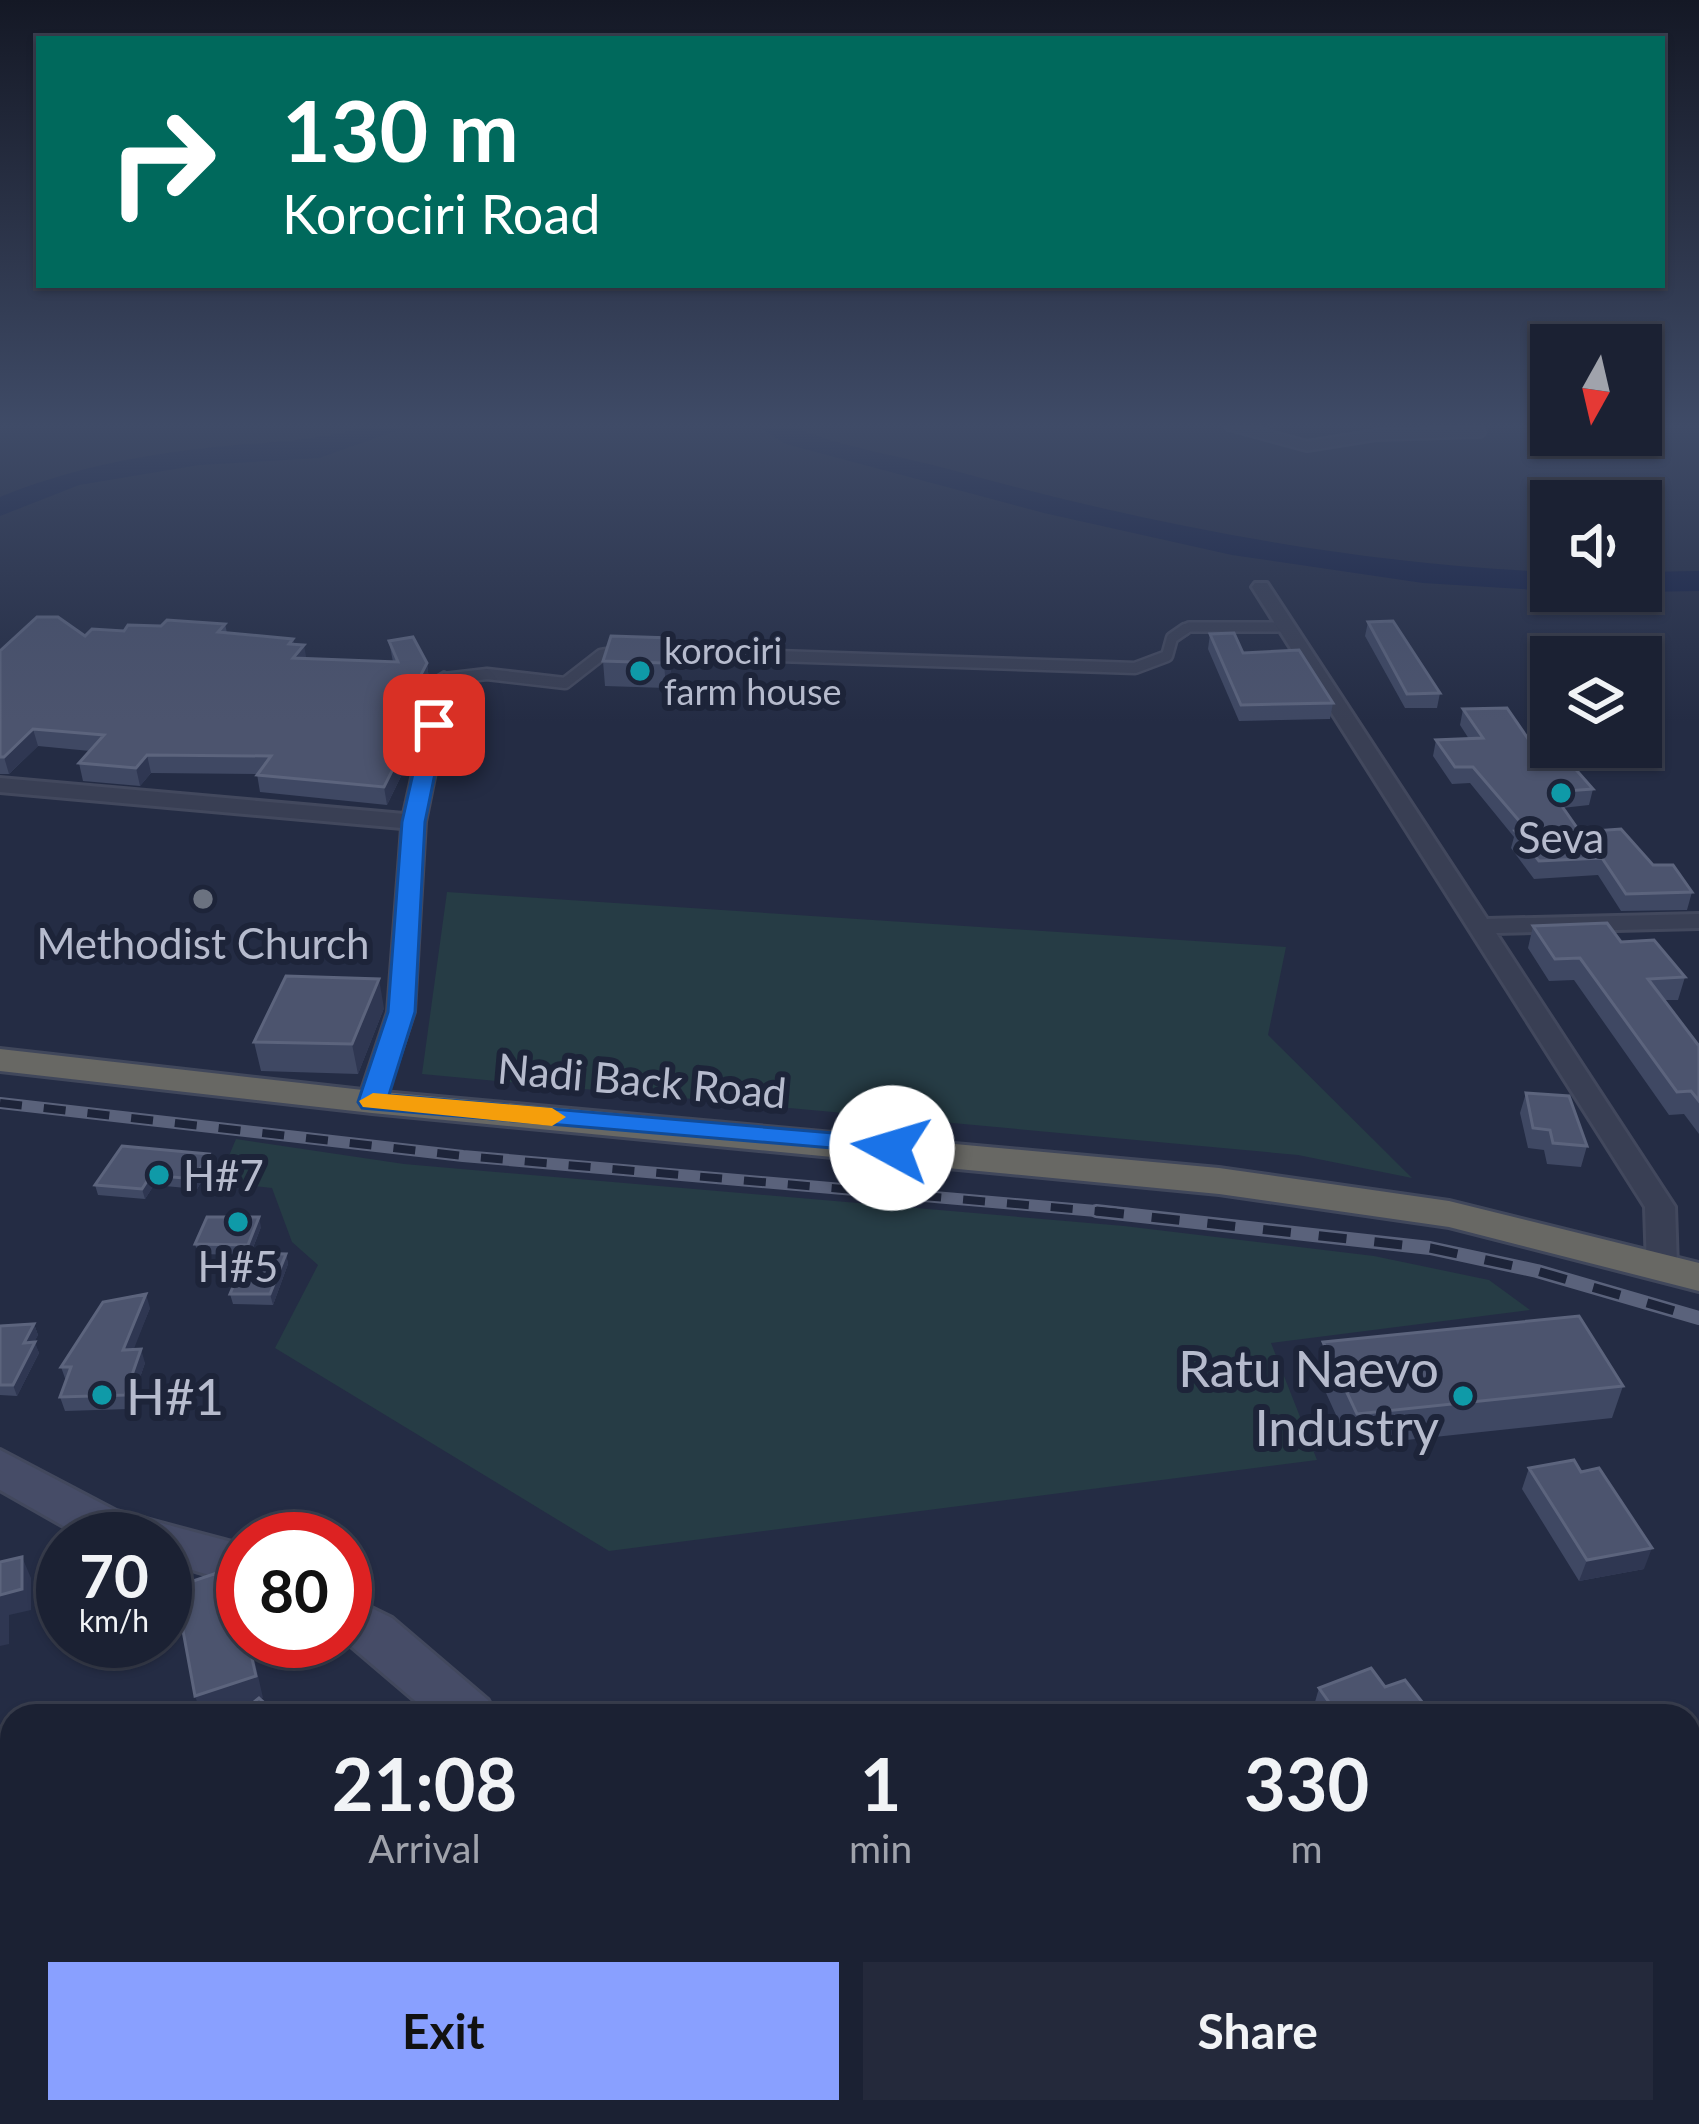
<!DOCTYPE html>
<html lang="en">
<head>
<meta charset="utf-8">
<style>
  :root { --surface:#1b2133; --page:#24293b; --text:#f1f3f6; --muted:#a0a3ac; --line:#393e4e; --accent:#89a0ff }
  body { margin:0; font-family:Lato,sans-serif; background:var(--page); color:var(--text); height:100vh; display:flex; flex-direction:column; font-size:45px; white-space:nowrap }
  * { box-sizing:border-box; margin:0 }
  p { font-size:39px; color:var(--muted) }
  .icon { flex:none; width:66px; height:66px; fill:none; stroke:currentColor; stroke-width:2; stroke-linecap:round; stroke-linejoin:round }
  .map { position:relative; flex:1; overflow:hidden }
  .details { position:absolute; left:0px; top:1704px; width:1701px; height:420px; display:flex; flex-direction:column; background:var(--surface); border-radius:36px 36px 0 0; box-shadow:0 3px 9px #0004,0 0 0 3px var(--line) }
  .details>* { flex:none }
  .guide { position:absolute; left:36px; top:36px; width:1629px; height:252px; border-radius:0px; box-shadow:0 3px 9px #0004,0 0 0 3px var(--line); background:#00695c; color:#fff; overflow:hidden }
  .needle { width:78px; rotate:188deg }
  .buttons { position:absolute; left:1530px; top:324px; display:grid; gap:24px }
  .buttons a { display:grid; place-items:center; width:132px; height:132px; border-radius:0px; background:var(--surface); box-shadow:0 3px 9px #0004,0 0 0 3px var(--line); font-size:60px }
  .speed { position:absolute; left:36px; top:1512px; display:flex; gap:24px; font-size:60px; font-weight:700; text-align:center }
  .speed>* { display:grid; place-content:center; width:156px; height:156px; border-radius:50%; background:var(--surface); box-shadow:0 3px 9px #0004,0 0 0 3px var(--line); line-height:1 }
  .speed small { font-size:30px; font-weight:400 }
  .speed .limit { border:18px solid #d22; background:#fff; color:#111 }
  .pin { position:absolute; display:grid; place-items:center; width:102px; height:102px; color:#fff; margin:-51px; border-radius:24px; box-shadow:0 6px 18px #0006 }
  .me { position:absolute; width:132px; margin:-66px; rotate:276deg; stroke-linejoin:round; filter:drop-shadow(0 0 9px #0008) }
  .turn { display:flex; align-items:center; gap:42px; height:252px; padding:0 48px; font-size:54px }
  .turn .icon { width:156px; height:156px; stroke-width:2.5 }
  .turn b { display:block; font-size:84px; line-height:102px }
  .eta { display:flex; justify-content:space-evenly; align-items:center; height:204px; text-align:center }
  .eta b { font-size:72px; font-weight:700; line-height:84px }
  .button { display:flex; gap:24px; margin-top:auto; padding:24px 48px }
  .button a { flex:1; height:138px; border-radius:0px; background:var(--accent); color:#111; font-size:48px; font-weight:700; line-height:138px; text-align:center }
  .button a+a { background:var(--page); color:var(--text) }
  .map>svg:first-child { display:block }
  .green { fill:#263c45 }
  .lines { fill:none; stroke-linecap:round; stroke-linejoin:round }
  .river { fill:#152044; fill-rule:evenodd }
  .service-far1-casing { stroke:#42485d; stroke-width:14 }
  .service-casing { stroke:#42485d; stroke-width:15 }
  .minor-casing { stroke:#42485d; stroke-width:6 }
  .secondary-casing { stroke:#42485d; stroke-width:6 }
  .trunk-casing { stroke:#40475b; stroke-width:6 }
  .service-far1 { stroke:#393f54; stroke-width:9 }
  .service { stroke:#393f54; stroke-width:10 }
  .minor { fill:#393f54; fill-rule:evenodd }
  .secondary { fill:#464c67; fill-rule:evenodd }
  .trunk { fill:#686864; fill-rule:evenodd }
  .rail-far1-casing { stroke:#5a627b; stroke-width:12 }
  .rail-casing { stroke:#5a627b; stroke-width:14 }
  .rail-far1 { stroke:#1d2439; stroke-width:8; stroke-dasharray:22; stroke-linecap:butt }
  .rail { stroke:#1d2439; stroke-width:9; stroke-dasharray:28; stroke-linecap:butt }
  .wall { fill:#3f4863 }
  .shaded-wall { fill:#2f3752 }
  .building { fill:#4c546e; stroke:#5c647d; stroke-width:3 }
  .route { fill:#1a73e8; stroke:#114b97; stroke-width:3 }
  .slow { fill:#f59e0b }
  .culture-dot { fill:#0f9aa8; stroke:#1d2439; stroke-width:4.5 }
  .worship-dot { fill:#6b7280; stroke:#1d2439; stroke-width:4.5 }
  .labels { text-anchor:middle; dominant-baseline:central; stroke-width:12; stroke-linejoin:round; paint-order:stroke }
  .far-poi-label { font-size:36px; fill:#b6bbcd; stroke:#1d2439; text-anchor:start }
  .poi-label { font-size:42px; fill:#b6bbcd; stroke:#1d2439 }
  .street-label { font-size:42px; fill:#b6bbcd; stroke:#1d2439 }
  .near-poi-label { font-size:51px; fill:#b6bbcd; stroke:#1d2439; text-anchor:end }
</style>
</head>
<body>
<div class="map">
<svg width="1699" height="2124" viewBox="0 0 1699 2124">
  <rect width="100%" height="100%" fill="#242c44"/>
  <path class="green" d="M 447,892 L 1286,947 L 1268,1035 L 1412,1178 L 1298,1155 L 422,1074 Z
    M 236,1139 L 404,1164 L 1124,1226 L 1374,1256 L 1489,1280 L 1530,1310 L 1271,1343 L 1317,1460 L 609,1551 L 275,1348 L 318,1265 L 292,1242 L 272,1188 L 218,1182 Z"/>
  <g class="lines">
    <path class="river" d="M 372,425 L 412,425 L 319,458 L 199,465 L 79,485 L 0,516 L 0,497 C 64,471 129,457 198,449 C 262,441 308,444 372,425 Z
      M 755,425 L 790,425 C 838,447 897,455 948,469 C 1146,524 1346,563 1551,572 L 1554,591 L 1423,583 L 1232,555 L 1044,513 L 786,444 Z
      M 1699,571 L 1699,591 L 1641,592 L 1638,591 L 1641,572 Z"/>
    <defs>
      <path id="service-far1" d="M 1230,425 L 1307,446 L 1376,435 L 1480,432
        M 1181,632 L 1189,627 L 1287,627"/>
      <path id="service" d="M 658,652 L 1135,668 L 1167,656 L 1172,638 L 1185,629
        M 444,679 L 487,674 L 565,683 L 601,655 L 624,651"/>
      <path id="minor" d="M 1255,583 L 1267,583 L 1487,919 L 1699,914 L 1699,928 L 1496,933 L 1675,1207 L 1677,1267 L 1673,1274 L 1651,1274 L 1647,1267 L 1645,1207 L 1252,587 Z
        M 444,673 L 454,679 L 425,822 L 414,1012 L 382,1108 L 362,1108 L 358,1102 L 388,1012 L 402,828 L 0,792 L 0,778 L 404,814 L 434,679 Z"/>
      <path id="secondary" d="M 0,1450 L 116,1511 L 243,1545 L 243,1585 L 165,1562 L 165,1539 L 86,1539 L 0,1490 Z
        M 345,1595 L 392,1618 L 488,1700 L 496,1716 L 433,1716 L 345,1641 Z
        M 740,2112 L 805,2112 L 810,2124 L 745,2124 Z"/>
      <path id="trunk" d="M 0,1049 L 372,1091 L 1219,1168 L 1449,1201 L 1699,1263 L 1699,1291 L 1449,1227 L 1219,1194 L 372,1113 L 0,1071 Z"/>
    </defs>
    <use href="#service-far1" class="service-far1-casing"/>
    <use href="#service" class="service-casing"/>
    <use href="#minor" class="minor-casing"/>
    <use href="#secondary" class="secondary-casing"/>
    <use href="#trunk" class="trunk-casing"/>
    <use href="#service-far1" class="service-far1"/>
    <use href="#service" class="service"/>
    <use href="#minor" class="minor"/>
    <use href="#secondary" class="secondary"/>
    <use href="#trunk" class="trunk"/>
    <defs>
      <path id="rail-far1" d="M 0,1103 L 463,1156 L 1130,1214"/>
      <path id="rail" d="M 1096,1211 L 1430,1248 L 1537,1271 L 1699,1318"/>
    </defs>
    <use href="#rail-far1" class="rail-far1-casing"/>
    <use href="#rail" class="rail-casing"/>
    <use href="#rail-far1" class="rail-far1"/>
    <use href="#rail" class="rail"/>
  </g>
  <path class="wall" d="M 1368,622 L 1440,693 L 1437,708 L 1405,708 L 1365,636 Z
    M 225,624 L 227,633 L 293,639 L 294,645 L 306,658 L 393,662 L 389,641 L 427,663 L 429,680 L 420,697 L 422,710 L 402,741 L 410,758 L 387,805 L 260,792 L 257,774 L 151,773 L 140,786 L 83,781 L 79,763 L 90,751 L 38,746 L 9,774 L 0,774 L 0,651 L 85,636 L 161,626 Z
    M 1210,634 L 1333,703 L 1330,719 L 1239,721 L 1208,649 Z
    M 671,638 L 673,663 L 666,688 L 605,686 L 603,661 Z
    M 1463,709 L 1546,765 L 1593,789 L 1589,805 L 1562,808 L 1580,832 L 1653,865 L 1692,892 L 1687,910 L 1621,911 L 1598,875 L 1534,879 L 1511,848 L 1514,837 L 1470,783 L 1452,784 L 1433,756 L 1436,740 L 1469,739 L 1460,725 Z
    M 1533,926 L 1621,942 L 1685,977 L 1678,1000 L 1664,1000 L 1699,1046 L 1699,1134 L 1684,1114 L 1669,1115 L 1574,980 L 1549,981 L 1528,948 Z
    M 384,1008 L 358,1074 L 261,1071 L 254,1042 Z
    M 1526,1093 L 1587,1146 L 1581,1167 L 1547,1164 L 1544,1150 L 1528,1148 L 1520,1113 Z
    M 209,1154 L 212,1164 L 197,1189 L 154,1185 L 145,1199 L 98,1195 L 95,1185 Z
    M 261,1227 L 251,1253 L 286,1254 L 288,1264 L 273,1305 L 233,1304 L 230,1294 L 246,1255 L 198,1254 L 195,1244 Z
    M 150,1308 L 133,1349 L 145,1363 L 129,1409 L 65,1411 L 60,1397 L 66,1381 L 61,1367 Z
    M 34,1324 L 38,1335 L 34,1342 L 39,1353 L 17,1396 L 0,1395 L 0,1326 Z
    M 1323,1342 L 1623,1386 L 1612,1418 L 1350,1446 L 1317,1373 Z
    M 1529,1468 L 1644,1569 L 1579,1581 L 1522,1489 Z
    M 1385,1687 L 1433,1716 L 1318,1716 L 1313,1709 L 1319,1688 Z
    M 12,1913 L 12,2026 L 0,2012 L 0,1923 Z
    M 89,2112 L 306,2112 L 294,2124 L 93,2124 L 97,2121 Z
    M 1444,2112 L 1689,2112 L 1696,2124 L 1445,2124 Z"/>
  <path class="shaded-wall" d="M 671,638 L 673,663 L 666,688 L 664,663 Z
    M 293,639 L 296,654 L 304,645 L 307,662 L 296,674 L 289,644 Z
    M 427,663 L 429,680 L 420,697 L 422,710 L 391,758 L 388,740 Z
    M 33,729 L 38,746 L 9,774 L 4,757 Z
    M 407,741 L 410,758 L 387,805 L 384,787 Z
    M 147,755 L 151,773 L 140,786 L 136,768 Z
    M 379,979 L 384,1008 L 358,1074 L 352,1044 Z
    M 209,1154 L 212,1164 L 197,1189 L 194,1179 Z
    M 151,1175 L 154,1185 L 145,1199 L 142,1189 Z
    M 259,1217 L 261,1227 L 250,1255 L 248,1245 Z
    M 286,1254 L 288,1264 L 273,1305 L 270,1294 Z
    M 146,1294 L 150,1308 L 128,1364 L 123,1350 Z
    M 34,1324 L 38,1335 L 28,1353 L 24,1343 Z
    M 35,1342 L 39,1353 L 17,1396 L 13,1385 Z
    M 141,1349 L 145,1363 L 129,1409 L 125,1395 Z
    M 1652,1548 L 1644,1569 L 1579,1581 L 1587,1560 Z
    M 22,1557 L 31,1578 L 31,1610 L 9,1615 L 9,1644 L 0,1646 L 0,1594 Z
    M 248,1641 L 263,1641 L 264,1645 L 252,1649 L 263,1698 L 202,1716 L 195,1696 Z
    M 251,2112 L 306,2112 L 294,2124 L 239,2124 Z"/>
  <path class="building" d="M 37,617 L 58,617 L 85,636 L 92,629 L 124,631 L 128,625 L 161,626 L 167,620 L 225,624 L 218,632 L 293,639 L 289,644 L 304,645 L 293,658 L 398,662 L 389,641 L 413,637 L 427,663 L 412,692 L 420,693 L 388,740 L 407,741 L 384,787 L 257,775 L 271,756 L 147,755 L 136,768 L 79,763 L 104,735 L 33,729 L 4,757 L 0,757 L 0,651 Z
    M 1393,621 L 1440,693 L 1407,694 L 1368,622 Z
    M 1234,633 L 1243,653 L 1299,650 L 1333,703 L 1241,705 L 1210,634 Z
    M 611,636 L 671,638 L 664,663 L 603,661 Z
    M 1507,708 L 1546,765 L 1571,764 L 1593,789 L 1552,792 L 1580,832 L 1621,829 L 1653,865 L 1673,865 L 1692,892 L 1626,894 L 1602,858 L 1539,861 L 1515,831 L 1527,830 L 1473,767 L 1455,767 L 1436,740 L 1483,738 L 1463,709 Z
    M 1607,923 L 1621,942 L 1654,940 L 1685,977 L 1648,979 L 1699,1046 L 1699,1101 L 1691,1091 L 1677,1092 L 1580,958 L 1555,959 L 1533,926 Z
    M 286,976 L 379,979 L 352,1044 L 254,1042 Z
    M 1526,1093 L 1569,1096 L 1587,1146 L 1553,1143 L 1550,1130 L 1533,1128 Z
    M 122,1146 L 209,1154 L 194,1179 L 151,1175 L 142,1189 L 95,1185 Z
    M 207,1217 L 259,1217 L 248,1245 L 195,1244 Z
    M 247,1253 L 286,1254 L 270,1294 L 230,1294 Z
    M 146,1294 L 123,1350 L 141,1349 L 125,1395 L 60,1397 L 71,1367 L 61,1367 L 103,1302 Z
    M 1579,1316 L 1623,1386 L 1357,1414 L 1323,1342 Z
    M 34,1324 L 24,1343 L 35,1342 L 13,1385 L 0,1385 L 0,1326 Z
    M 1574,1460 L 1581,1472 L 1599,1468 L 1652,1548 L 1587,1560 L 1529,1468 Z
    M 22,1557 L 22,1589 L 0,1595 L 0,1562 Z
    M 217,1573 L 223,1598 L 240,1594 L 243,1606 L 243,1641 L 248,1641 L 256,1676 L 195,1696 L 175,1587 Z
    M 1371,1668 L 1385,1687 L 1405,1680 L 1433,1716 L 1360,1716 L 1353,1706 L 1331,1705 L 1319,1688 Z
    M 259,1698 L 279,1716 L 236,1716 Z
    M 1013,1707 L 1062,1716 L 1012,1716 Z
    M 12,1913 L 12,2009 L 0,1995 L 0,1923 Z
    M 0,2079 L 12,2093 L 12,2112 L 29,2112 L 39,2124 L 0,2124 Z
    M 1690,2091 L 1696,2124 L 1455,2124 L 1454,2112 L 1689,2112 Z
    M 105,2112 L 251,2112 L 239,2124 L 93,2124 Z
    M 439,2112 L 531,2112 L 542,2117 L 537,2124 L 432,2124 Z"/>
  <linearGradient id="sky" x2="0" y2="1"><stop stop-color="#141825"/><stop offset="0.59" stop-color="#3f4b67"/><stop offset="1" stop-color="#3f4b67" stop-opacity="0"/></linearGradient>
  <rect width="1699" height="722" fill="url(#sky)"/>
  <path class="route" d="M 434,719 L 445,725 L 425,822 L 415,1012 L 389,1095 L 892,1138 L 907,1148 L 902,1154 L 362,1108 L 358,1102 L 388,1012 L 402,822 L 424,725 Z"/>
  <path class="slow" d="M 373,1093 L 552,1108 L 566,1117 L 552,1126 L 363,1107 L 359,1101 Z"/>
  <g class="culture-dot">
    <circle cx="640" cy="671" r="12"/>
    <circle cx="1561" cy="793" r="12"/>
    <circle cx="159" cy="1175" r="12"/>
    <circle cx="238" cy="1222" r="12"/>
    <circle cx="102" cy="1395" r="12"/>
    <circle cx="1463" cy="1396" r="12"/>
  </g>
  <circle class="worship-dot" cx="203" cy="899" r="12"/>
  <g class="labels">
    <g class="far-poi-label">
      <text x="664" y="650">korociri<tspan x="664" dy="41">farm house</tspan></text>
    </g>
    <g class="poi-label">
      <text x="1561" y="837">Seva</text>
      <text x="203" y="943">Methodist Church</text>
      <text x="183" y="1175" text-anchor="start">H#7</text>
      <text x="238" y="1266">H#5</text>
    </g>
    <g class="street-label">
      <text transform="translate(642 1080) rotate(5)">Nadi Back Road</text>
    </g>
    <g class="near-poi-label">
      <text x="1439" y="1367">Ratu Naevo<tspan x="1439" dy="59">Industry</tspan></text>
      <text x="126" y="1395" text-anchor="start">H#1</text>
    </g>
  </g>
</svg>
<div class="buttons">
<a><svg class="needle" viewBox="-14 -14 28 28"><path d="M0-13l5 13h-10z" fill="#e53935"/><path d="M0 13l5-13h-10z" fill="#a0a3ac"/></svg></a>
<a><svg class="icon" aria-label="sound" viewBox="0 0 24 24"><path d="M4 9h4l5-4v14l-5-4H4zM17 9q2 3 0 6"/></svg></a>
<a><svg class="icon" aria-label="layers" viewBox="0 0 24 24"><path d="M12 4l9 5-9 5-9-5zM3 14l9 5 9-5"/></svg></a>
</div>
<div class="speed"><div>70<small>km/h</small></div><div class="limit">80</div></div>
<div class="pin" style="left:434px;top:725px;background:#d93025"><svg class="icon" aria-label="arrive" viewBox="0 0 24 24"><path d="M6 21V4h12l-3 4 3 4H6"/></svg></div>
<svg class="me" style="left:892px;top:1148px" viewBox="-20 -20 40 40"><circle r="19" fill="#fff"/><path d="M0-13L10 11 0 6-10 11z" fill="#1a73e8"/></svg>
<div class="guide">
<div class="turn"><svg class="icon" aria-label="right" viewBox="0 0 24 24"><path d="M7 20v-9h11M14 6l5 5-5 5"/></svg><div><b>130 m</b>Korociri Road</div></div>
</div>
<section class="details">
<div class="eta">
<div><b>21:08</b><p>Arrival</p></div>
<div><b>1</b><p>min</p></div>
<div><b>330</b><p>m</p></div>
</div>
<div class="button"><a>Exit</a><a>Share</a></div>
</section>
</div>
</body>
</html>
